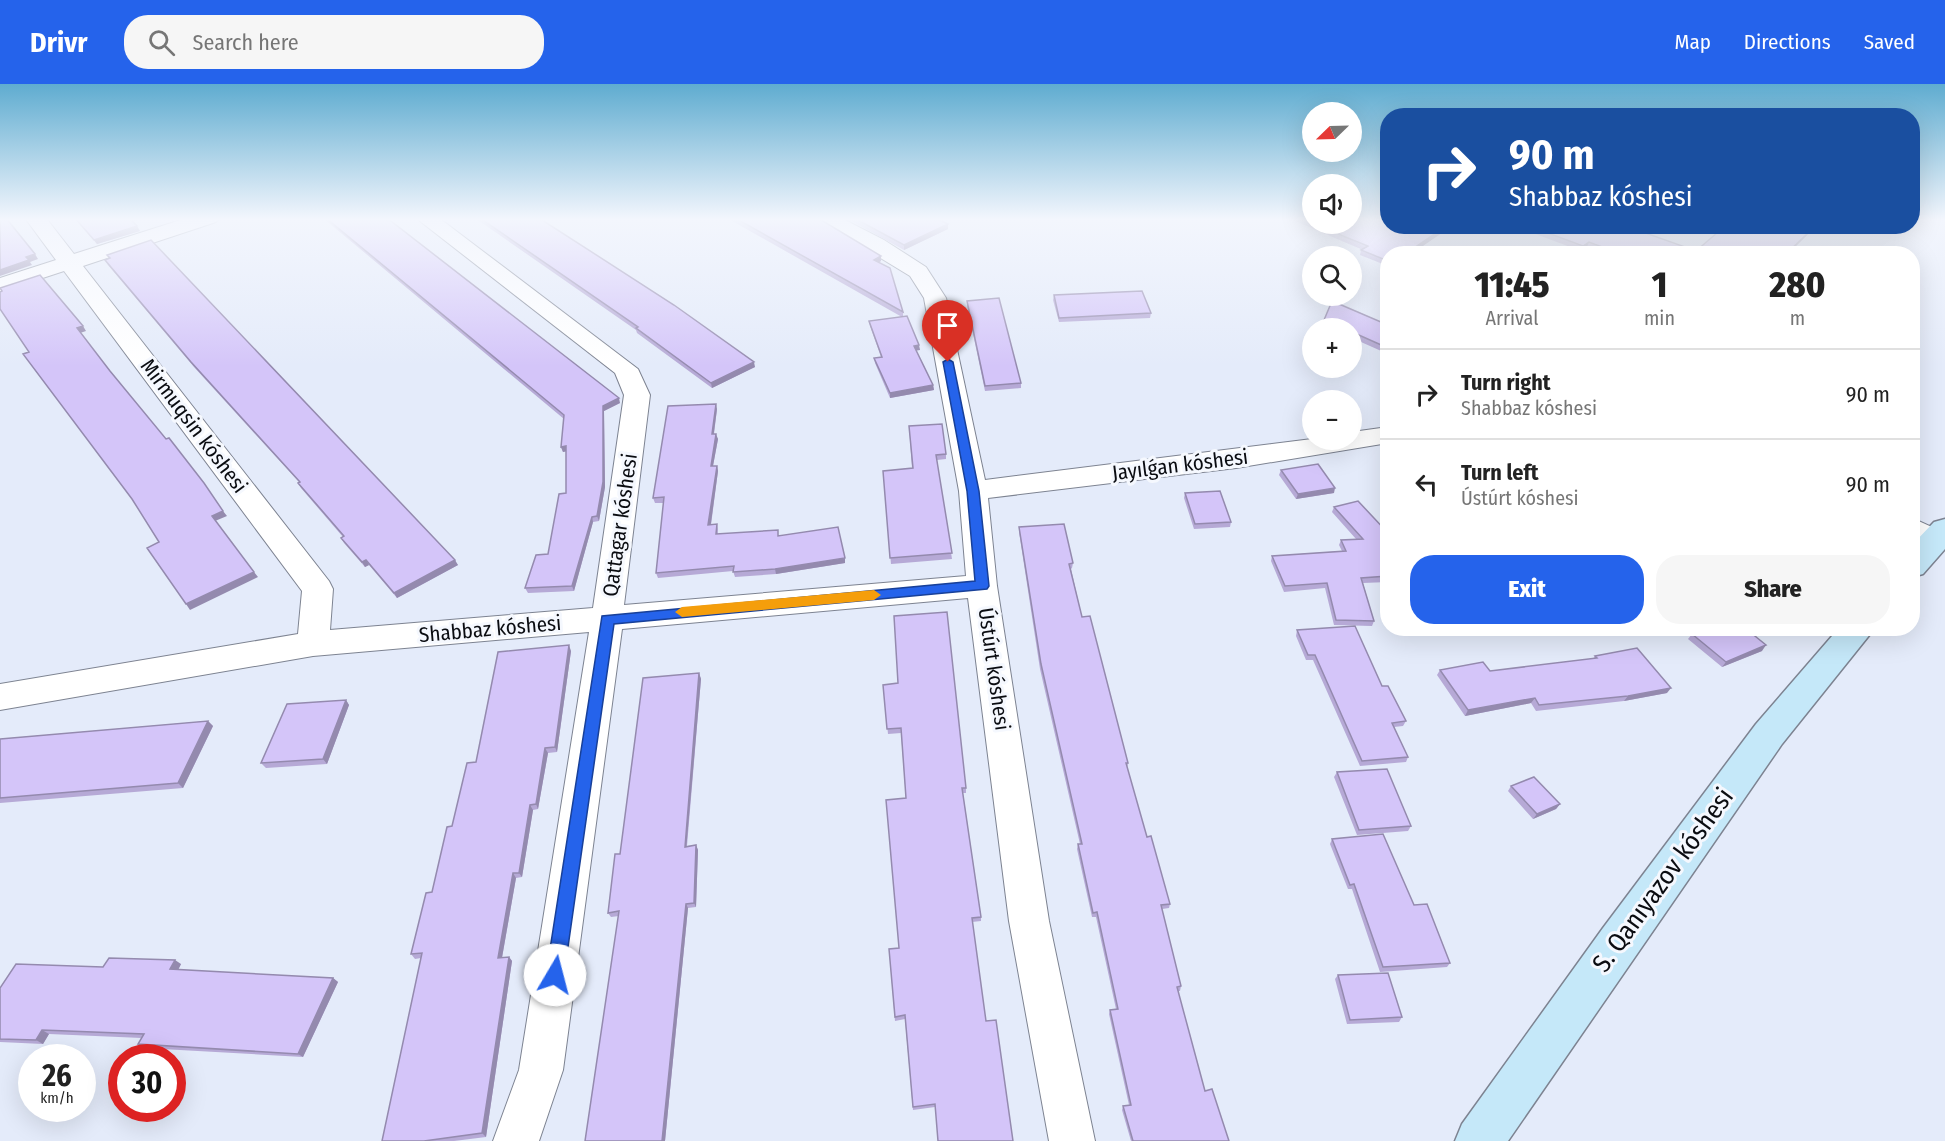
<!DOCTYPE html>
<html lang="en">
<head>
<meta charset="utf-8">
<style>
  :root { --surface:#fff; --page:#f6f6f6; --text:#222; --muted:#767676; --line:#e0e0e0; --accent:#2563eb }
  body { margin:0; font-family:"Fira Sans Condensed",sans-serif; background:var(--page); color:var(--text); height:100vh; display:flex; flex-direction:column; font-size:22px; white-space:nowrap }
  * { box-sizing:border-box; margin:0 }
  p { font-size:20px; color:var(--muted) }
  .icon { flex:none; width:33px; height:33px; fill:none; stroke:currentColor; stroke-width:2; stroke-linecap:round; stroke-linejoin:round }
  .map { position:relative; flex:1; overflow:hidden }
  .details { position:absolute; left:1380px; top:162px; width:540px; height:390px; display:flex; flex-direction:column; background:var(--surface); border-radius:24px; box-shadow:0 6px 24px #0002 }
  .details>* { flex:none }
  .hud { position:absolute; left:1380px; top:24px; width:540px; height:126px; border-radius:24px; box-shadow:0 6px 24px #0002; background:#1a4fa0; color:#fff; overflow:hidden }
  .needle { width:39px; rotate:247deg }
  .fabs { position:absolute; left:1302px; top:18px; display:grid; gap:12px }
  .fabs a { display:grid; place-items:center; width:60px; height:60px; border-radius:50%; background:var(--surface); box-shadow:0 6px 24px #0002; font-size:30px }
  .speed { position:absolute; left:18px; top:960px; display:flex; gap:12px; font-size:30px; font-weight:700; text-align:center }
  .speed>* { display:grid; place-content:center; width:78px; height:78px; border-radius:50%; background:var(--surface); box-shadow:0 6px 24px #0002; line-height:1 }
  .speed small { font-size:15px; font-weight:400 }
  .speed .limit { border:9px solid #d22; background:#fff; color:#111 }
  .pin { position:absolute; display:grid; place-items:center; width:51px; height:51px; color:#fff; margin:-62px -26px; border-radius:50% 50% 50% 0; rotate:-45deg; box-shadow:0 0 6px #0007 }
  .pin .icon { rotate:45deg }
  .me { position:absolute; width:66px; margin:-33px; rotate:8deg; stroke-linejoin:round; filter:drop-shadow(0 0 4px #0008) }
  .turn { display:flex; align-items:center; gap:21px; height:126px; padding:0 30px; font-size:27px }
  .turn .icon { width:78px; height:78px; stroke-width:2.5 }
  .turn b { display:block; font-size:42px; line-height:51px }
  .eta { display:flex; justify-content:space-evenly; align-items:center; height:102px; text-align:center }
  .eta b { font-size:36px; font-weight:800; line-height:42px }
  .button { display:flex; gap:12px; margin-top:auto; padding:12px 30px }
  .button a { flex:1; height:69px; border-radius:24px; background:var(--accent); color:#fff; font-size:24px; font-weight:800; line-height:69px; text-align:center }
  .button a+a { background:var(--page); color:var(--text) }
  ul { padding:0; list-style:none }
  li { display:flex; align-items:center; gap:18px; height:90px; padding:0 30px; border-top:2px solid var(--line) }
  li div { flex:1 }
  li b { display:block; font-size:22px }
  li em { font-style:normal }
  header { display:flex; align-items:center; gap:36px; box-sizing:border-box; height:84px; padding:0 30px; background:var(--accent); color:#fff }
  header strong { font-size:28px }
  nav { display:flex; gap:33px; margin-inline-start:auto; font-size:21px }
  .search { width:420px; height:54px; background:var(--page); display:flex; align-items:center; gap:15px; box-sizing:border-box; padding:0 21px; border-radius:24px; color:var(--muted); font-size:22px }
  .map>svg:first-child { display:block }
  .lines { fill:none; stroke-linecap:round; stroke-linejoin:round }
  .street-casing { stroke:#7d8391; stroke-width:2 }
  .secondary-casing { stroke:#7d8391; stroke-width:3 }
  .street { fill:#fff; fill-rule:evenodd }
  .secondary { fill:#c5e8f9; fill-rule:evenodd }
  .wall { fill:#b6a9d6 }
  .shaded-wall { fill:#948aae }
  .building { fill:#d4c5f9; stroke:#948aae; stroke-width:1.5 }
  .route { fill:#2563eb; stroke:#184099; stroke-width:1.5 }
  .slow { fill:#f59e0b }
  .labels { text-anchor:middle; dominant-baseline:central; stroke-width:6; stroke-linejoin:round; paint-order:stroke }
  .street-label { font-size:21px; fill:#0a0c11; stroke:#f5f8fe }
  .near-street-label { font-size:26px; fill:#0a0c11; stroke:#f5f8fe }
</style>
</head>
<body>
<header>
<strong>Drivr</strong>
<div class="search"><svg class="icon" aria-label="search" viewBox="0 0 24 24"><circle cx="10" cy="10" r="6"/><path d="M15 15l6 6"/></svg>Search here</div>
<nav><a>Map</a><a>Directions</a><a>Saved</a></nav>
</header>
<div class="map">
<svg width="1945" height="1057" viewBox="0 0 1945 1057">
  <rect width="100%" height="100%" fill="#e4ebfa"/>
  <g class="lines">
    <defs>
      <path id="street" d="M 25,134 L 46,134 L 74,170 L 187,134 L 219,134 L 216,138 L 83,182 L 329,497 L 333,505 L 330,546 L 593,524 L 624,311 L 615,289 L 416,134 L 439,134 L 638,285 L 650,311 L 624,521 L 966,492 L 959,407 L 924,214 L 910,192 L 815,134 L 841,134 L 884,156 L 926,183 L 946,214 L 985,396 L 1312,355 L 1352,356 L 1352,348 L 1388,343 L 1388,359 L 1236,384 L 988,414 L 997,502 L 1049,837 L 1095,1057 L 1049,1057 L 1009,837 L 968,514 L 622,545 L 563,986 L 539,1057 L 493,1057 L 519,986 L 589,548 L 313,572 L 0,626 L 0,600 L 298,550 L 302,507 L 64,187 L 0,208 L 0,194 L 56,176 Z
        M 1912,434 L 1945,449 L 1945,463 L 1935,466 L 1912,457 Z"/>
      <path id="secondary" d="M 1945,435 L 1945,465 L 1923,490 L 1912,493 L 1912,461 L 1934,438 Z
        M 1839,544 L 1875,544 L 1782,660 L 1508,1057 L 1455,1057 L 1462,1040 L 1603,844 L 1756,640 Z"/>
    </defs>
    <use href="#street" class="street-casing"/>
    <use href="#secondary" class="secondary-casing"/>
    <use href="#street" class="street"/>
    <use href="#secondary" class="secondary"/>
  </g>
  <path class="wall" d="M 74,134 L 134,134 L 136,137 L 133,138 L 140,147 L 97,160 Z
    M 323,134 L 387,134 L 620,319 L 604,327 L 605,403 L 599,437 L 593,438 L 574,507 L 528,509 L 525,504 L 548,470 L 566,409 L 566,367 L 563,368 L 561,363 L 564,335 Z
    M 475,134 L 539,134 L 755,283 L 712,304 L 637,249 L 636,246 Z
    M 727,134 L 818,134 L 881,177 L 879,178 L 903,228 L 903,232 L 920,266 L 916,266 L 933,301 L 934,306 L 890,314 L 875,279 L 874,274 L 881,273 L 870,242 L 869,237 L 902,233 Z
    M 846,134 L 935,134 L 948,140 L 948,145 L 904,166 Z
    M 1288,134 L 1312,134 L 1388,142 L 1452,142 L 1411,170 L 1388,170 L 1388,182 L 1360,171 L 1361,166 L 1363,166 Z
    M 1514,142 L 1618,142 L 1696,167 L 1810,147 L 1807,151 L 1788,170 L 1606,170 L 1587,163 L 1581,167 Z
    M 107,171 L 458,481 L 397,514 L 369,481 L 365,483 L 344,459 L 341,454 L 343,453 L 301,404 L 298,399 L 299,398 L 194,283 L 108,181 L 105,176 L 110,174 Z
    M 1054,211 L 1151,229 L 1150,234 L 1059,238 L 1053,216 Z
    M 967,217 L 1021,299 L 1021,304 L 985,307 L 967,221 Z
    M 1324,236 L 1388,241 L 1388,270 L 1352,254 L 1352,244 L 1330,244 L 1322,241 Z
    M 717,325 L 714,350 L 718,355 L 713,382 L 717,382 L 718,387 L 711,441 L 717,440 L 718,445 L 718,450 L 779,452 L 845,474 L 845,479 L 776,490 L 735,493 L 733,487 L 658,494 L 656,489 L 664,419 L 655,419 L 653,414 Z
    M 909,342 L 946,370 L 946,375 L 937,376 L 952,475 L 891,480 L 883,387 L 912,384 Z
    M 1281,386 L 1334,409 L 1296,415 L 1279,391 Z
    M 1185,409 L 1231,438 L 1230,443 L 1194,445 L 1184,414 Z
    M 1334,423 L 1388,449 L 1388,498 L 1363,499 L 1374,537 L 1372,542 L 1334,541 L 1325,504 L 1284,508 L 1271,477 L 1272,472 L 1342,467 L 1339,461 L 1341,456 L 1356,455 L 1332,428 Z
    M 1019,443 L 1073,479 L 1072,484 L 1071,485 L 1082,533 L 1128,679 L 1127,684 L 1147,753 L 1170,820 L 1169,824 L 1162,825 L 1181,902 L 1180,907 L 1178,907 L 1205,1007 L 1229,1057 L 1131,1057 L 1122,1026 L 1123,1022 L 1129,1021 L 1109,930 L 1110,926 L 1116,925 L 1096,833 L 1092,833 L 1077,765 L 1078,760 L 1080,760 L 1040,585 L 1019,448 Z
    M 1297,546 L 1382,602 L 1406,637 L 1403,642 L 1394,643 L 1408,673 L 1406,678 L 1360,682 L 1313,576 L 1306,576 L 1296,552 Z
    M 1692,550 L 1762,567 L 1722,583 L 1688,555 Z
    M 571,567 L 557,668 L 548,669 L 538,725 L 533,726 L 522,793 L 516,794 L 502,874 L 509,873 L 512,877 L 486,1053 L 454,1057 L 382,1057 L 421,874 L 415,875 L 411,870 L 476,678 Z
    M 1595,572 L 1667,609 L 1624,617 L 1536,627 L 1531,619 L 1465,632 L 1437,591 L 1440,586 L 1490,587 L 1593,575 Z
    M 699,589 L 701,595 L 687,762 L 696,761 L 698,766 L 696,823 L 688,824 L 665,1057 L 585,1057 L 619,832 L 611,833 L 608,829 L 620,770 Z
    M 883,601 L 966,704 L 966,709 L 963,709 L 981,833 L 981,837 L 972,838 L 935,1023 L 913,1026 L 905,935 L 895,937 L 889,865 L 899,864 L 906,714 L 901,649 L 888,650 Z
    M 346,616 L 349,621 L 327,680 L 266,684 L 261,679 Z
    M 208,637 L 213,642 L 183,704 L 0,719 L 0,655 Z
    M 1337,688 L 1411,742 L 1408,747 L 1357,751 L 1334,693 Z
    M 1511,702 L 1560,720 L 1556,725 L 1533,735 L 1508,707 Z
    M 1332,755 L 1414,821 L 1450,879 L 1447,883 L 1380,888 L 1352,805 L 1348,805 L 1330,760 Z
    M 181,880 L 178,886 L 333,894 L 338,898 L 303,973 L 144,964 L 138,960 L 142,954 L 49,950 L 43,960 L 0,958 L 0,904 L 103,883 Z
    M 1338,891 L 1402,933 L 1399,938 L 1347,940 L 1335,895 Z"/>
  <path class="shaded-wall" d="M 948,140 L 948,145 L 904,166 L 904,161 Z
    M 137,142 L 140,147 L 97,160 L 94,156 Z
    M 1446,142 L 1452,142 L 1411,170 L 1405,170 Z
    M 1810,147 L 1807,151 L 1788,170 L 1786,170 Z
    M 1589,158 L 1587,163 L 1581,167 L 1583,162 Z
    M 35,170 L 38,175 L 30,178 L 32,181 L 0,192 L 0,186 L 26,173 Z
    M 881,172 L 881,177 L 874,181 L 874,176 Z
    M 83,242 L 86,247 L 80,249 L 77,244 Z
    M 919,261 L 920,266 L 914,267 L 914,262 Z
    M 754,278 L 755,283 L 712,304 L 711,299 Z
    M 933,301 L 934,306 L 890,314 L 890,309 Z
    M 619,314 L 620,319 L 604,327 L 605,403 L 599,437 L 597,432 L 603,322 Z
    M 716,320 L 717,325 L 713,355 L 712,350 Z
    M 716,350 L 718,355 L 712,387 L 711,382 Z
    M 566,362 L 568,367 L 563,368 L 561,363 Z
    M 717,382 L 718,387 L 710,446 L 708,441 Z
    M 1335,404 L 1334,409 L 1296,415 L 1298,410 Z
    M 223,427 L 227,432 L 215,437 L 212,432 Z
    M 592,433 L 593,438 L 574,507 L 572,502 Z
    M 845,474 L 845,479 L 776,490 L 775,485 Z
    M 366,476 L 369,481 L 365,483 L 362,478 Z
    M 455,476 L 458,481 L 397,514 L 394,509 Z
    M 254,488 L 258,493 L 190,526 L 186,520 Z
    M 569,561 L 571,567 L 557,668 L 555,663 Z
    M 1766,561 L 1762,567 L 1722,583 L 1726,578 Z
    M 699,589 L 701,595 L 686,767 L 685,763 Z
    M 1671,604 L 1667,609 L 1624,617 L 1628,612 Z
    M 1535,614 L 1531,619 L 1465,632 L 1468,626 Z
    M 346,616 L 349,621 L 327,680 L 323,675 Z
    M 208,637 L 213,642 L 183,704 L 178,699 Z
    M 545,664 L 548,669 L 538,725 L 536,720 Z
    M 1560,720 L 1556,725 L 1533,735 L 1537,730 Z
    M 530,721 L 533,726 L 522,793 L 519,789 Z
    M 696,761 L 698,766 L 696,823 L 694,819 Z
    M 513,789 L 516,794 L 501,879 L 498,874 Z
    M 686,820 L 688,824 L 665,1057 L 662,1057 Z
    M 509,873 L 512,877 L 486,1053 L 482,1049 Z
    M 175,876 L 181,880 L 176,890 L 170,885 Z
    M 333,894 L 338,898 L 303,973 L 298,970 Z
    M 42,946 L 49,950 L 43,960 L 36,956 Z"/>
  <path class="building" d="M 0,134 L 6,134 L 35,170 L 26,173 L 29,176 L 0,186 Z
    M 75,134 L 129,134 L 137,142 L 94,156 Z
    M 326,134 L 387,134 L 619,314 L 603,322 L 603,398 L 597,432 L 592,433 L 572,502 L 525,504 L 536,471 L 548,470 L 559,410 L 566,409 L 566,362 L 561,363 L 564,331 Z
    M 480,134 L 539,134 L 674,221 L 754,278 L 711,299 L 636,244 L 638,243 Z
    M 735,134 L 818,134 L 881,172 L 874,176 L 890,184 L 903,228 Z
    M 854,134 L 935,134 L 948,140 L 904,161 Z
    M 1299,134 L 1312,134 L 1312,140 L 1352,140 L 1352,134 L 1388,134 L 1388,142 L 1446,142 L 1405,170 L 1388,170 L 1388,177 L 1361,166 L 1368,162 Z
    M 1529,142 L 1618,142 L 1622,144 L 1626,142 L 1696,167 L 1725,142 L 1797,142 L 1810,147 L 1786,170 L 1621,170 L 1589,158 L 1583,162 Z
    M 151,156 L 455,476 L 394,509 L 366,476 L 362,478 L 341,454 L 344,452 L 298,399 L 300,398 L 191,278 L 105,176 L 110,174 L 107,171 Z
    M 40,191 L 83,242 L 77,244 L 110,287 L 166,355 L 169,354 L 204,399 L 223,427 L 212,432 L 254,488 L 186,520 L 147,464 L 159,458 L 132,415 L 23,270 L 29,268 L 0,225 L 0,208 L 2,207 L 0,204 Z
    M 1142,207 L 1151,229 L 1059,234 L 1054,211 Z
    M 999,214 L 1021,299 L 985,302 L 967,217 Z
    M 1332,217 L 1388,241 L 1388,264 L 1352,248 L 1352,244 L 1343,244 L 1324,236 Z
    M 907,232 L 919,261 L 914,262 L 933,301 L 890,309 L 874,274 L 882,273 L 869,237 Z
    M 716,320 L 712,350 L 716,350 L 711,382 L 717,382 L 708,441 L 717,440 L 716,450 L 778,446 L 778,452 L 838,443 L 845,474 L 775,485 L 733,488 L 734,482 L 656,489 L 664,413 L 653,414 L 668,322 Z
    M 942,340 L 946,370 L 936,371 L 952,469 L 890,474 L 883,387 L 913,384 L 909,342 Z
    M 1318,380 L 1335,404 L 1298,410 L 1281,386 Z
    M 1220,407 L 1231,438 L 1195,440 L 1185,409 Z
    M 1358,417 L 1388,449 L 1388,492 L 1361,494 L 1374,537 L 1336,536 L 1327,499 L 1285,502 L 1272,472 L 1346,467 L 1341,456 L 1363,455 L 1334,423 Z
    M 1064,440 L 1073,479 L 1069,480 L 1082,533 L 1090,532 L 1128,679 L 1126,679 L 1147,753 L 1151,752 L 1170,820 L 1161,821 L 1181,902 L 1177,903 L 1205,1007 L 1212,1005 L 1229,1057 L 1133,1057 L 1123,1022 L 1131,1021 L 1110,926 L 1118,925 L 1097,828 L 1093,829 L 1078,760 L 1082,760 L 1041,580 L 1019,443 Z
    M 947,528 L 966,704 L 962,704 L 981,833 L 972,834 L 986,937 L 996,936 L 1013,1057 L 938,1057 L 935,1020 L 913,1023 L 905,931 L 895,933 L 889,865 L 899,864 L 886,716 L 906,714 L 901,644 L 887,645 L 883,601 L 898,599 L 894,532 Z
    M 1355,542 L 1382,602 L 1388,602 L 1406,637 L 1392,639 L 1408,673 L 1362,677 L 1315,571 L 1308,571 L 1297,546 Z
    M 1705,544 L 1745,544 L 1766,561 L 1726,578 L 1692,550 Z
    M 569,561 L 555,663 L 545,664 L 536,720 L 530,721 L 519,789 L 513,789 L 498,874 L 509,873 L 482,1049 L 424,1057 L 382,1057 L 422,869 L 411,870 L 426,809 L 432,808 L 447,743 L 452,742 L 467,679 L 476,678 L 498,568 Z
    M 1637,564 L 1671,604 L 1628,612 L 1539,621 L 1535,614 L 1468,626 L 1440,586 L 1483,578 L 1490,587 L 1597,574 L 1595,572 Z
    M 699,589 L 685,763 L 696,761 L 694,819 L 686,820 L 662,1057 L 585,1057 L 619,827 L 608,829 L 615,770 L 620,770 L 643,594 Z
    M 346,616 L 323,675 L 261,679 L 287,620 Z
    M 208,637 L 178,699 L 0,714 L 0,655 Z
    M 1387,685 L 1411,742 L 1359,746 L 1337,688 Z
    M 1534,693 L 1560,720 L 1537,730 L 1511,702 Z
    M 1383,750 L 1414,821 L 1427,820 L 1450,879 L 1383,883 L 1354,800 L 1350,801 L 1332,755 Z
    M 109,874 L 175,876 L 170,885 L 333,894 L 298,970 L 138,960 L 144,950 L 42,946 L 36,956 L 0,955 L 0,904 L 16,880 L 103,883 Z
    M 1388,889 L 1402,933 L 1350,936 L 1338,891 Z"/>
  <linearGradient id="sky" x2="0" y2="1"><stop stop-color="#5facd0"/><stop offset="0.48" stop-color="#f3f6fd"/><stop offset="1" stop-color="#f3f6fd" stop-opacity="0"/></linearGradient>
  <rect width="1945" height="282" fill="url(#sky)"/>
  <path class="route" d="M 948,275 L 953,278 L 979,407 L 989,502 L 987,505 L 614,540 L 564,891 L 562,897 L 555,900 L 549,897 L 546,891 L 602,532 L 975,497 L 967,407 L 943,278 Z"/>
  <path class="slow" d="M 874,506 L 881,511 L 874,516 L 682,533 L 675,528 L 682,523 Z"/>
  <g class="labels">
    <g class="street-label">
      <text transform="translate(194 342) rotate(53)">Mirmuqsin kóshesi</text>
      <text transform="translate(1180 381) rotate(-7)">Jayılǵan kóshesi</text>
      <text transform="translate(620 441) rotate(-82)">Qattagar kóshesi</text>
      <text transform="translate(490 545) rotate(-5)">Shabbaz kóshesi</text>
      <text transform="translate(994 585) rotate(82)">Ústúrt kóshesi</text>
    </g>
    <g class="near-street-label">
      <text transform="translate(1663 796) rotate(-54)">S. Qanıyazov kóshesi</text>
    </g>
  </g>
</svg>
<div class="fabs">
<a><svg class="needle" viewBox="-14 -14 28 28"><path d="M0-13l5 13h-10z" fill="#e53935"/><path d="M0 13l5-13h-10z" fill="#767676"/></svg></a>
<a><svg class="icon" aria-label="sound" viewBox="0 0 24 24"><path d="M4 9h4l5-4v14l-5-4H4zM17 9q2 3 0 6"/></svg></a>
<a><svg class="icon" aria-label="search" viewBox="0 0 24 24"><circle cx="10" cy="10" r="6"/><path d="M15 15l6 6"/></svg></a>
<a>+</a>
<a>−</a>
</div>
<div class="speed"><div>26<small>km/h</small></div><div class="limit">30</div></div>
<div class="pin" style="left:948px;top:278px;background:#d93025"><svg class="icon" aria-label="arrive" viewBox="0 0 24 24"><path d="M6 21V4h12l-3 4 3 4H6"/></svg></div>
<svg class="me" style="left:555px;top:891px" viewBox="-20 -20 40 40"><circle r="19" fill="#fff"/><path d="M0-13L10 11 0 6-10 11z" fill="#2563eb"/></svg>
<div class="hud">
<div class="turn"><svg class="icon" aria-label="right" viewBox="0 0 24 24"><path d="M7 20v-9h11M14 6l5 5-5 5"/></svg><div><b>90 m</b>Shabbaz kóshesi</div></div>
</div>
<section class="details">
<div class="eta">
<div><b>11:45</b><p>Arrival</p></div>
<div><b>1</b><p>min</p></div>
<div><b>280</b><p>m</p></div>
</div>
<ul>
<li><svg class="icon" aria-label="right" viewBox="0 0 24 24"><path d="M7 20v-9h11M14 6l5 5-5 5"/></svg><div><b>Turn right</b><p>Shabbaz kóshesi</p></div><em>90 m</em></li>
<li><svg class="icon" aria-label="left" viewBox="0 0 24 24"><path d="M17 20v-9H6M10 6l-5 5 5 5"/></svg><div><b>Turn left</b><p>Ústúrt kóshesi</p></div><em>90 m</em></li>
</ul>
<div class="button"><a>Exit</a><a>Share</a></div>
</section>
</div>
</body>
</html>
